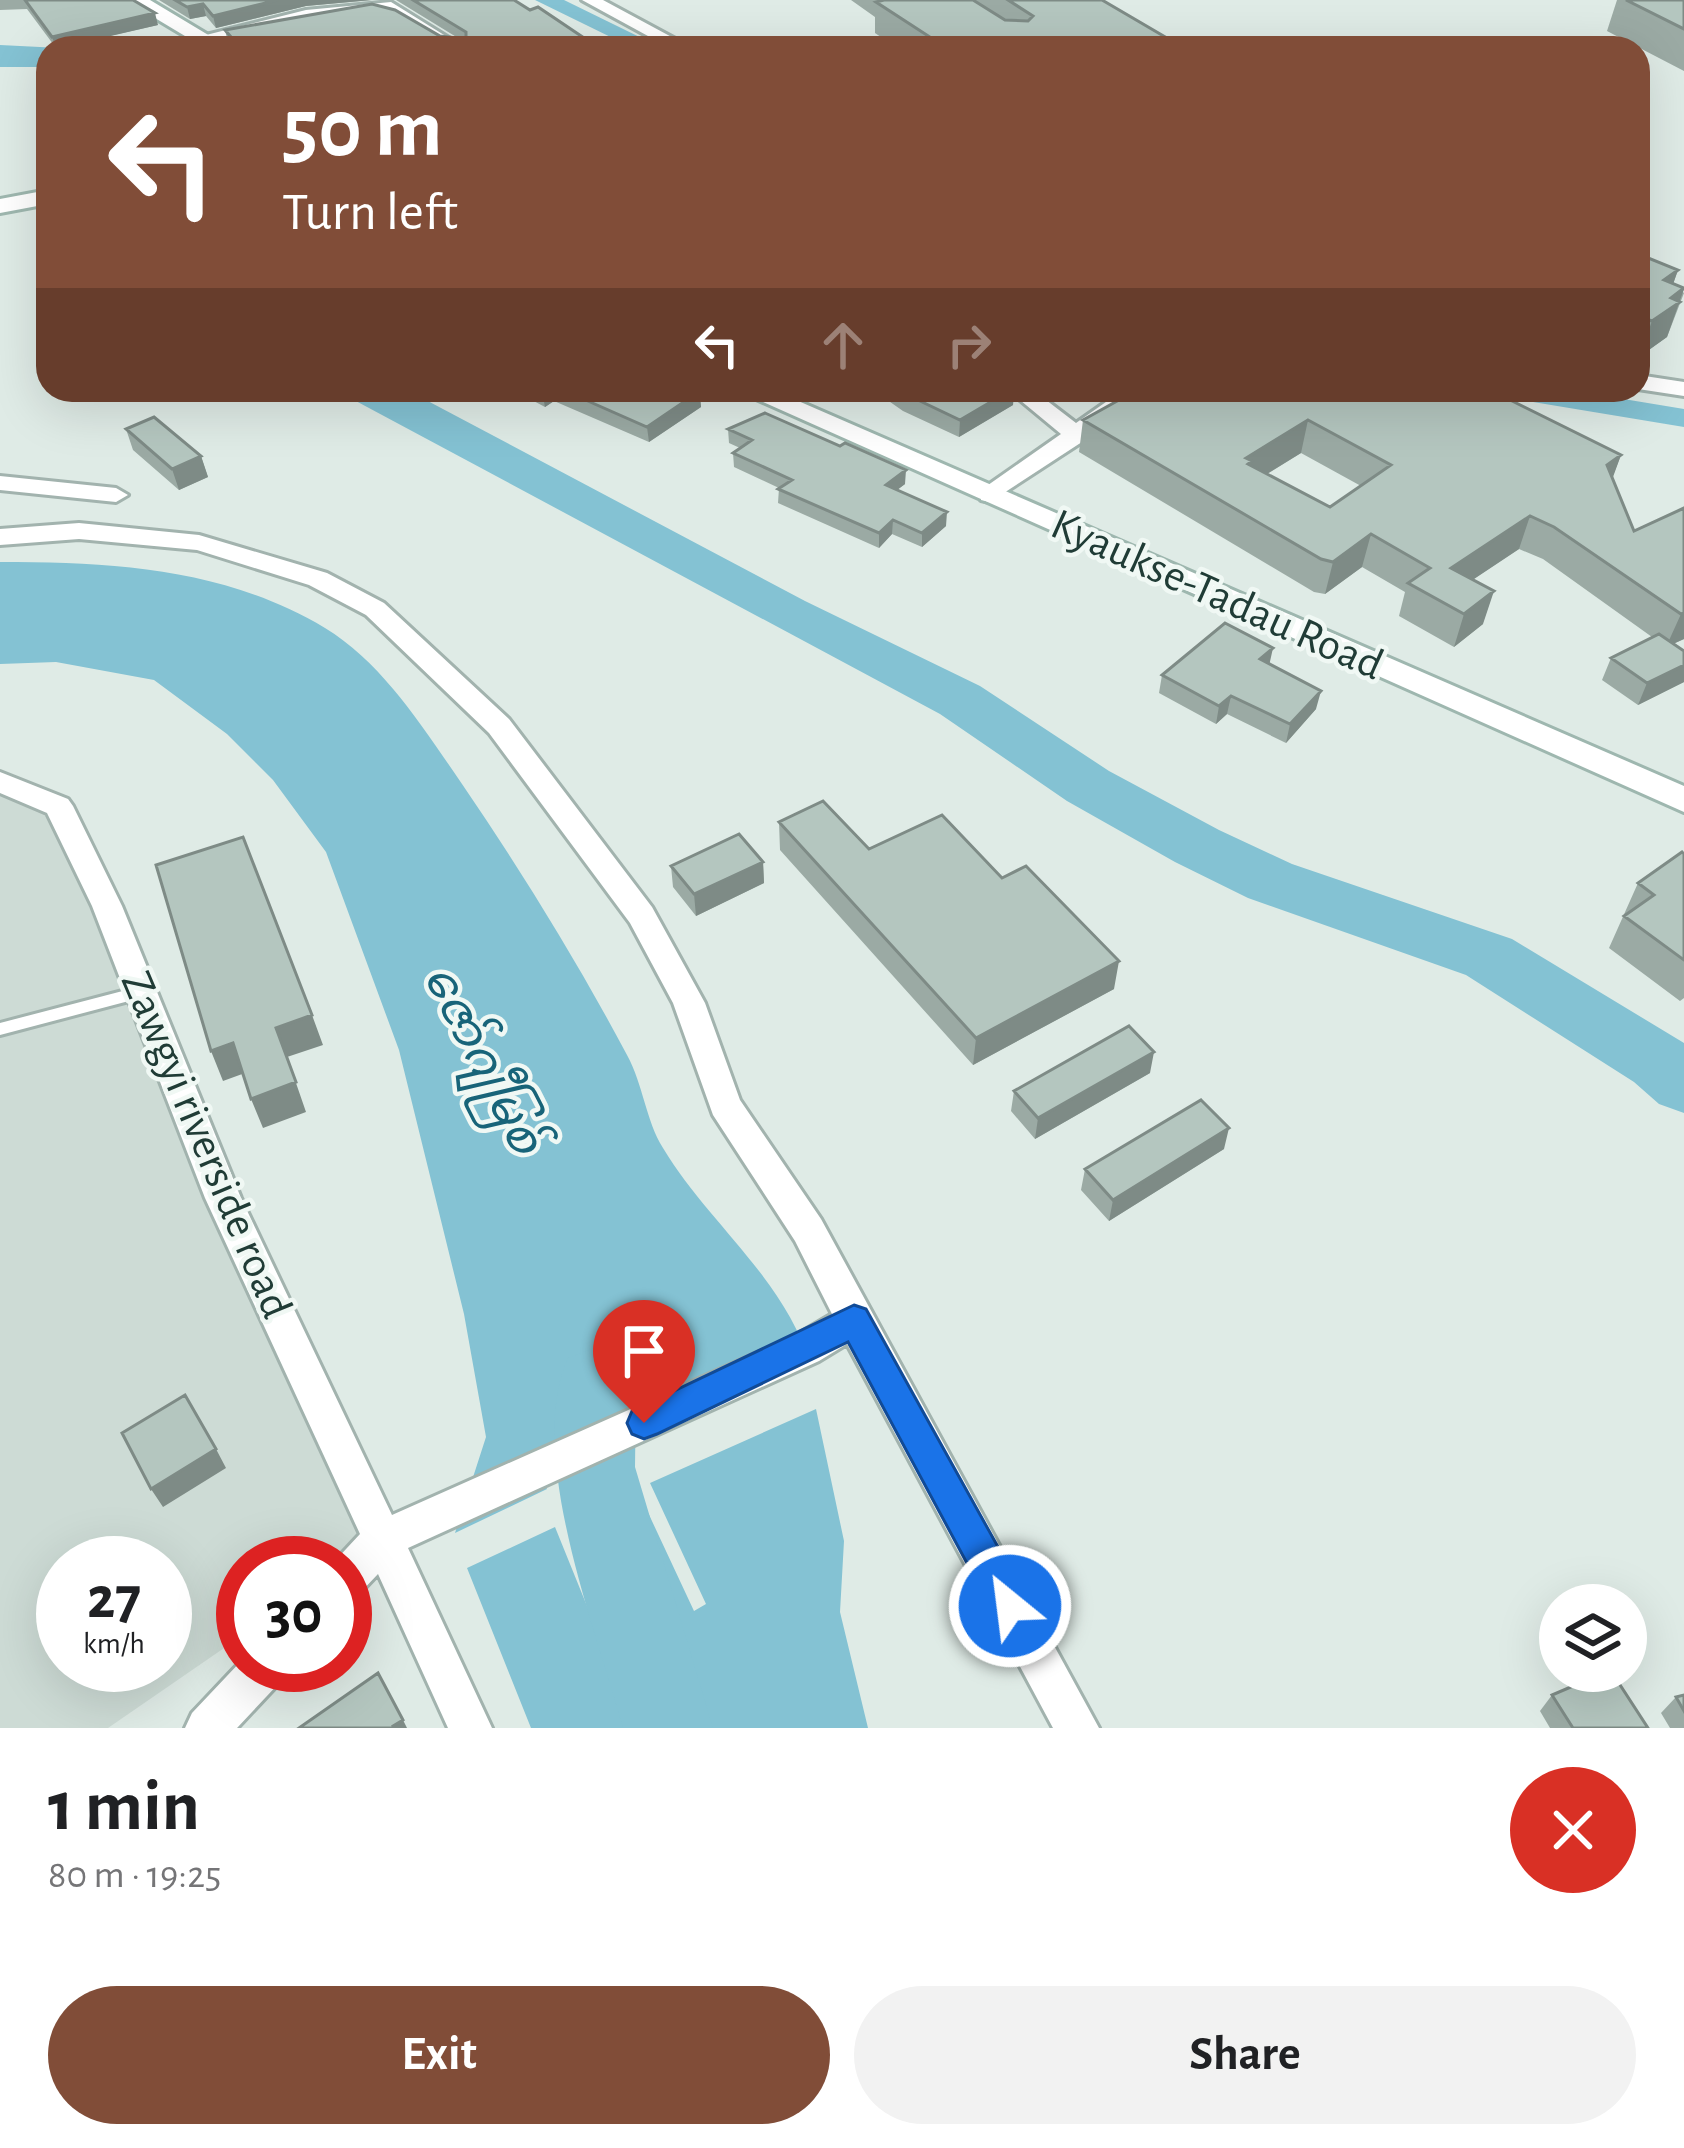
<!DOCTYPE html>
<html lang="en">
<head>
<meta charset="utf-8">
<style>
  :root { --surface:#fff; --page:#f2f2f2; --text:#202124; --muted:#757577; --accent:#814d38 }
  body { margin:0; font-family:"Alegreya Sans","Noto Sans Myanmar",sans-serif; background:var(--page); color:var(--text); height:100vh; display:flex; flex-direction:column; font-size:45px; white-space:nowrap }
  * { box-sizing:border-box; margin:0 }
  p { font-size:39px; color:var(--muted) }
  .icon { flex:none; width:66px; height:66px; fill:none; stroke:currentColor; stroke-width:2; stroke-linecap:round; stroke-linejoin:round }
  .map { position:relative; height:1728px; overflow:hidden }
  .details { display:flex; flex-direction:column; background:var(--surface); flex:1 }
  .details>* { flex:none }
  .hud { position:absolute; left:36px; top:36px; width:1614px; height:366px; border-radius:36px; box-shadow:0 12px 48px #0002; background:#814d38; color:#fff; overflow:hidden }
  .fabs { position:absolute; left:1539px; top:1584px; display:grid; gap:24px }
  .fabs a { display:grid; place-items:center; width:108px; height:108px; border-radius:50%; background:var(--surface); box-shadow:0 12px 48px #0002; font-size:60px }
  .speed { position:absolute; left:36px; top:1536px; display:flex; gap:24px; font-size:60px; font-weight:700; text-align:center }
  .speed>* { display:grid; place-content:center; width:156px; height:156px; border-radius:50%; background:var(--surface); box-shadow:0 12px 48px #0002; line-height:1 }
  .speed small { font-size:30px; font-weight:400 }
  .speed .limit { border:18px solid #d22; background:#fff; color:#111 }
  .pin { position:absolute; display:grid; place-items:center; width:102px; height:102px; color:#fff; margin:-123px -51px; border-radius:50% 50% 50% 0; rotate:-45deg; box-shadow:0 0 12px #0007 }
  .pin .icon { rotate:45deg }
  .me { position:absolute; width:132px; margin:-66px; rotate:331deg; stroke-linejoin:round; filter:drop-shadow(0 0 9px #0008) }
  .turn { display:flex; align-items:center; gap:42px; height:252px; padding:0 48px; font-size:54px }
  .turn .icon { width:156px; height:156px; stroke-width:2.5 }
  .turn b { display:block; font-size:84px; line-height:102px }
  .lanes { display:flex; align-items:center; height:114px; padding:0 48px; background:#0003; justify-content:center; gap:60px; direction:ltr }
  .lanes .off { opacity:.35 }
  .round { display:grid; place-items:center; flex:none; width:126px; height:126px; border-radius:63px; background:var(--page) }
  .headline { display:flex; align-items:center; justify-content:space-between; height:204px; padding:0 48px }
  h1 { font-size:72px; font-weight:700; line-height:90px }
  .cta { display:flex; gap:24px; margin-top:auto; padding:24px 48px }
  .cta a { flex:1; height:138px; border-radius:72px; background:var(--accent); color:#fff; font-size:48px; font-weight:700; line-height:138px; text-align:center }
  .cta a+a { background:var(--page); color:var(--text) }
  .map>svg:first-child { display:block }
  .built { fill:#cddbd5; fill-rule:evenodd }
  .water { fill:#84c2d3 }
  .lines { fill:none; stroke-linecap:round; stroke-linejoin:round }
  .canal { fill:#84c2d3; fill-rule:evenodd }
  .river { fill:#84c2d3; fill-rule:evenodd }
  .lane-casing { stroke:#a2b3ae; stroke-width:6 }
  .street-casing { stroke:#a2b3ae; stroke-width:6 }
  .secondary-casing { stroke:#9eb7af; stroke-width:6 }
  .lane { fill:#fff; fill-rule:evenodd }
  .street { fill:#fff; fill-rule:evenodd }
  .secondary { fill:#fff; fill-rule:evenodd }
  .wall { fill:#9baaa4; fill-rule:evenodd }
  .shaded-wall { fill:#7e8b86 }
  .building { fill:#b4c6bf; stroke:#7e8b86; stroke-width:3; fill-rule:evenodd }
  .route { fill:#1a73e8; stroke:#114b97; stroke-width:3 }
  .labels { text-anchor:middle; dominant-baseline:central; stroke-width:9; stroke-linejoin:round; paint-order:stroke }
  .street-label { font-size:45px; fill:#203c36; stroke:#f0f8f4 }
  .water-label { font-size:48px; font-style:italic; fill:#186479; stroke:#f0f8f4 }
</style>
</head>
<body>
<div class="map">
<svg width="1684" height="1728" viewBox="0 0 1684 1728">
  <rect width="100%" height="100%" fill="#dfebe6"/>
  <path class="built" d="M 0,788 L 57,806 L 383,1539 L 345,1563 L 243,1563 L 243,1635 L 108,1728 L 0,1728 ZM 63,1563 L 165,1563 L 165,1665 L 63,1665 Z"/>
  <path class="water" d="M 0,562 C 114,562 224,568 325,628 C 383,663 424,729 462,784 C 522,872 577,961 627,1055 C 643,1084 646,1121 663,1148 C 708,1223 785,1279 810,1364 L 639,1445 L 627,1421 L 615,1426 L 627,1451 L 559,1483 L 548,1457 L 536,1462 L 547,1489 L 455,1533 L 486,1437 L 464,1314 L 399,1050 L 326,852 L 273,780 L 227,734 L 154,680 L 56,662 L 0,664 Z
    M 816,1409 L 844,1541 L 840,1612 L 868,1728 L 531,1728 L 467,1568 L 555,1527 L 604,1648 L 617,1643 L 568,1521 L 637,1489 L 694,1611 L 706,1604 L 650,1483 Z"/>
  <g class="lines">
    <path class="canal" d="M 535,0 L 564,0 L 662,48 L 633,48 Z
      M 1500,390 L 1569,390 L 1684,409 L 1684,427 L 1515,399 Z"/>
    <path class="river" d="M 0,45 L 60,48 L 48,48 L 48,67 L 0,67 Z
      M 347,390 L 407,390 L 805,601 L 980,686 L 1109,771 L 1219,830 L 1292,864 L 1512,939 L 1684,1043 L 1684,1113 L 1659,1104 L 1634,1082 L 1466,975 L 1248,898 L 1175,862 L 1067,801 L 940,714 L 354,400 Z
      M 596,1347 L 624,1358 L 636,1384 L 635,1467 L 713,1728 L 623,1728 C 596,1628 525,1453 568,1358 Z"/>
    <defs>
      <path id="lane" d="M 138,987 L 144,989 L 146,993 L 144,997 L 0,1035 L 0,1023 Z"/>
      <path id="street" d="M 582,0 L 603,0 L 692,48 L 670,48 Z
        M 391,2 L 465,48 C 432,48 419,23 389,13 C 359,4 239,35 203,43 L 194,38 L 306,10 Z
        M 1638,375 L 1684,382 L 1684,396 L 1638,389 Z
        M 1008,390 L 1033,390 L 1076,423 L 1123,390 L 1149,390 L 1085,440 L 990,502 L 981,500 L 981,490 L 1061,434 Z
        M 0,476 L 116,488 L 128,495 L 116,502 L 0,490 Z
        M 79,523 L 199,535 L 327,573 L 384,603 L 509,719 L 652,907 L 705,1003 L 740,1100 L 821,1219 L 1099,1728 L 1053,1728 L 847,1344 L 819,1361 L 408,1548 L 492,1728 L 448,1728 L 378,1574 L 359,1594 L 345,1601 L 345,1563 L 333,1563 L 360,1534 L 205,1198 L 92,906 L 47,813 L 0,793 L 0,772 L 68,799 L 73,806 L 122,906 L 241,1198 L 392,1515 L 793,1337 L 832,1314 L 795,1241 L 713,1115 L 673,1003 L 630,923 L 489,733 L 366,615 L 309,585 L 197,550 L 79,539 L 0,545 L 0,529 Z
        M 243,1659 L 243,1665 L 288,1665 L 282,1680 L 237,1728 L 185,1728 L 192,1713 Z"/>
      <path id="secondary" d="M 125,0 L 150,0 L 230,48 L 205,48 Z
        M 48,190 L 48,204 L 0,213 L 0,199 Z
        M 736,390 L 773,390 L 1684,786 L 1684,812 Z"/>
    </defs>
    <use href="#lane" class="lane-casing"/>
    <use href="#street" class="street-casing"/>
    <use href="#secondary" class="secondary-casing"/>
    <use href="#lane" class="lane"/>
    <use href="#street" class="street"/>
    <use href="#secondary" class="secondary"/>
  </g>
  <path class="wall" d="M 0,0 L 133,0 L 158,25 L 56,48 L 27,9 L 0,10 Z
    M 159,0 L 372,0 L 306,6 L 216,28 L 206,16 L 190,19 Z
    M 396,0 L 514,0 L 599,48 L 233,48 L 228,42 L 225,30 L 458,38 Z
    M 851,0 L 1102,0 L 1184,48 L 897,48 L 875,33 L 875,17 Z
    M 1617,0 L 1684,0 L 1684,71 L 1607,31 Z
    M 1638,256 L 1678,270 L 1673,284 L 1684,293 L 1667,337 L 1639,357 Z
    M 513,390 L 696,390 L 701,407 L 649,442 L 554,401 L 545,407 Z
    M 873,390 L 1014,390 L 1013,405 L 959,437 L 903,411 Z
    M 1137,390 L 1621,455 L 1612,478 L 1634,531 L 1684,508 L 1684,639 L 1673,644 L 1684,651 L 1684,682 L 1638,705 L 1602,680 L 1611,658 L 1652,637 L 1543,559 L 1519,549 L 1472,580 L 1483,624 L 1454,647 L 1399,616 L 1405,592 L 1362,567 L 1325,594 L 1314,592 L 1079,452 L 1083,420 ZM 1301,453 L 1361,486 L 1330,507 L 1267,474 Z
    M 126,429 L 201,456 L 208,477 L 179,490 L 133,450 Z
    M 728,429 L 905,484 L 897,490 L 946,526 L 922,547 L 892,534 L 879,548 L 778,503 L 779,488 L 734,467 L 733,453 L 740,448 L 729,443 Z
    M 1270,664 L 1316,709 L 1286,743 L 1227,714 L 1216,724 L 1159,693 L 1162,675 Z
    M 779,822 L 869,849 L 1002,878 L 1114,989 L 973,1065 L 780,850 Z
    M 1684,854 L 1684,998 L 1680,1001 L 1609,948 L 1638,883 Z
    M 763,862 L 764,883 L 696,916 L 673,887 L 671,866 Z
    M 1150,1073 L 1035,1139 L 1011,1111 L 1014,1091 Z
    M 1224,1149 L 1109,1221 L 1081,1190 L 1085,1169 Z
    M 1552,1695 L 1648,1728 L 1550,1728 L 1540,1711 Z
    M 1684,1695 L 1684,1728 L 1670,1728 L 1661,1713 L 1676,1697 Z"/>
  <path class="shaded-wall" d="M 278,0 L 372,0 L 306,6 L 216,28 L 213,16 Z
    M 203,4 L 206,16 L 190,19 L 187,7 Z
    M 155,13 L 158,25 L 59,48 L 56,48 L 52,37 Z
    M 954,40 L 953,48 L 939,48 L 939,43 Z
    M 251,42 L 253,48 L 238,48 L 238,45 Z
    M 1678,270 L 1666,304 L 1664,280 Z
    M 1684,289 L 1667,337 L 1639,357 L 1652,321 L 1671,298 Z
    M 553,390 L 554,401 L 545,407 L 542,391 Z
    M 1011,390 L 1014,390 L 1013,405 L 959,437 L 960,420 Z
    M 1087,390 L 1106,390 L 1086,396 Z
    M 700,391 L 701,407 L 649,442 L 647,427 Z
    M 1308,420 L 1301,453 L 1247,486 L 1246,458 Z
    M 1621,455 L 1609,488 L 1607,465 Z
    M 201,456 L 208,477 L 179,490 L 172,469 Z
    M 906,470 L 905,484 L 885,499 L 886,485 Z
    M 947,512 L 946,526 L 922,547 L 922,533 Z
    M 1530,516 L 1519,549 L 1441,601 L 1451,568 Z
    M 893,520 L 892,534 L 879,548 L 879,533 Z
    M 1371,534 L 1362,567 L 1325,594 L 1333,562 Z
    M 1494,591 L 1483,624 L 1454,647 L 1464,614 Z
    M 1684,613 L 1684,639 L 1666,647 L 1681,614 Z
    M 1273,648 L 1269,666 L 1260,659 Z
    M 1684,665 L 1684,682 L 1638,705 L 1647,683 Z
    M 1321,691 L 1316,709 L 1286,743 L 1290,724 Z
    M 1231,696 L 1227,714 L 1216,724 L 1219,706 Z
    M 763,862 L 764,883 L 696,916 L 694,894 Z
    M 1119,961 L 1114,989 L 973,1065 L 976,1038 Z
    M 312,1015 L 323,1045 L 287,1057 L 306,1112 L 263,1128 L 251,1099 L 276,1028 Z
    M 233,1043 L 245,1073 L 223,1081 L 211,1051 Z
    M 1154,1052 L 1150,1073 L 1035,1139 L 1038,1118 Z
    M 1229,1128 L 1224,1149 L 1109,1221 L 1113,1200 Z
    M 216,1449 L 226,1468 L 163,1507 L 151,1489 Z
    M 403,1720 L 407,1728 L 394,1728 L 393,1726 Z"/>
  <path class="building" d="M 25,0 L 133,0 L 155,13 L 52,37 Z
    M 175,0 L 278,0 L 213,16 L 203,4 L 187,7 Z
    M 413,0 L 514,0 L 530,10 L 538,7 L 599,48 L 257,48 L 251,42 L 238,45 L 225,30 L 372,4 L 395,10 L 440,36 L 466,39 L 466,32 Z
    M 884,0 L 973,0 L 1005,20 L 1028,21 L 1033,16 L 1008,0 L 1102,0 L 1184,48 L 967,48 L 954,40 L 939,43 L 876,2 Z
    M 1626,0 L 1684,0 L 1684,29 Z
    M 1641,255 L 1678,270 L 1664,280 L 1684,288 L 1671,298 L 1680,302 L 1652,321 L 1638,316 L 1638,256 Z
    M 563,390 L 696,390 L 700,391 L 647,427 Z
    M 897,390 L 1011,390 L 960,420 Z
    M 1137,390 L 1490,390 L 1621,455 L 1607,465 L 1634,531 L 1684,508 L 1684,613 L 1681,614 L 1554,527 L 1530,516 L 1451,568 L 1494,591 L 1464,614 L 1408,583 L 1430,568 L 1371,534 L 1333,562 L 1321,559 L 1083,420 ZM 1308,420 L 1391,465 L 1330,507 L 1248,464 L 1252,461 L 1246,458 Z
    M 765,413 L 840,446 L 845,443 L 906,470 L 886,485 L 947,512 L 922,533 L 893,520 L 879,533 L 778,489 L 792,480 L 733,453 L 752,440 L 728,429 Z
    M 154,417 L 201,456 L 172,469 L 126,429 Z
    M 1225,623 L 1273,648 L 1260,659 L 1321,691 L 1290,724 L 1231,696 L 1219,706 L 1162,675 Z
    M 1659,634 L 1684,651 L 1684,665 L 1647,683 L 1611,658 Z
    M 823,801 L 869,849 L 942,815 L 1002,878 L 1026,866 L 1119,961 L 976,1038 L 779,822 Z
    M 739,834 L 763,862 L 694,894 L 671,866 Z
    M 243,837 L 312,1015 L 276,1028 L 296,1082 L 251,1099 L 233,1043 L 211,1051 L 156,865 Z
    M 1682,852 L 1684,854 L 1684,960 L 1624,916 L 1654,895 L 1638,883 Z
    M 1129,1026 L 1154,1052 L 1038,1118 L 1014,1091 Z
    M 1201,1100 L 1229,1128 L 1113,1200 L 1085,1169 Z
    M 185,1395 L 216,1449 L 151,1489 L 122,1433 Z
    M 1608,1671 L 1611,1671 L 1648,1728 L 1573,1728 L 1552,1695 Z
    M 378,1673 L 403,1720 L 393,1726 L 394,1728 L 299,1728 Z
    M 1684,1695 L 1684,1711 L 1676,1697 Z"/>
  <path class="route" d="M 854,1305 L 866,1309 L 1023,1592 L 1029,1606 L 1023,1619 L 1010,1624 L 997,1619 L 848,1342 L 657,1434 L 644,1439 L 632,1434 L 627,1423 L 632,1411 Z"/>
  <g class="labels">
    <g class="street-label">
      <text transform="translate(1217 595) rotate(24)">Kyaukse-Tadau Road</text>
      <text transform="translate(206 1145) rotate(67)">Zawgyi riverside road</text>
    </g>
    <g class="water-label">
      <text transform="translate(482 1060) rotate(63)">ဇော်ဂျီမြစ်</text>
    </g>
  </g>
</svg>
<div class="fabs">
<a><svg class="icon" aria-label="layers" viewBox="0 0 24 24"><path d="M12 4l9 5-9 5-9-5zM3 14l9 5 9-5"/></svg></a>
</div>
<div class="speed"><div>27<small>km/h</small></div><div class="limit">30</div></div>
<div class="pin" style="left:644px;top:1423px;background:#d93025"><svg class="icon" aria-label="arrive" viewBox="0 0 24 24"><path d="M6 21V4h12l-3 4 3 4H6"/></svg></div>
<svg class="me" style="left:1010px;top:1606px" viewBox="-20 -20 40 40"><circle r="17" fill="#1a73e8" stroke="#fff" stroke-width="3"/><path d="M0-11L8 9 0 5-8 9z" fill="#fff"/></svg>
<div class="hud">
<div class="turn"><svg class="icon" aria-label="left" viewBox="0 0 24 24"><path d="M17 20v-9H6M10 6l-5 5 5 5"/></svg><div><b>50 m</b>Turn left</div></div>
<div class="lanes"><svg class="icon" aria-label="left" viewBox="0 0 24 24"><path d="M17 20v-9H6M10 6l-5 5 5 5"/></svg><svg class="icon off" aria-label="ahead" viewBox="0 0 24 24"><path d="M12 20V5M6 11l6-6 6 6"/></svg><svg class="icon off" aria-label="right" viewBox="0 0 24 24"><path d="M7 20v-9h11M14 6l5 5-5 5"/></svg></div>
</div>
</div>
<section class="details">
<div class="headline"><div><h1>1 min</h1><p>80 m · 19:25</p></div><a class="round" style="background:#d93025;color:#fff"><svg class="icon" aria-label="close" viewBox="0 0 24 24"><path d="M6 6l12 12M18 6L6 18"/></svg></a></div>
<div class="cta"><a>Exit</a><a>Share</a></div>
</section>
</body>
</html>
